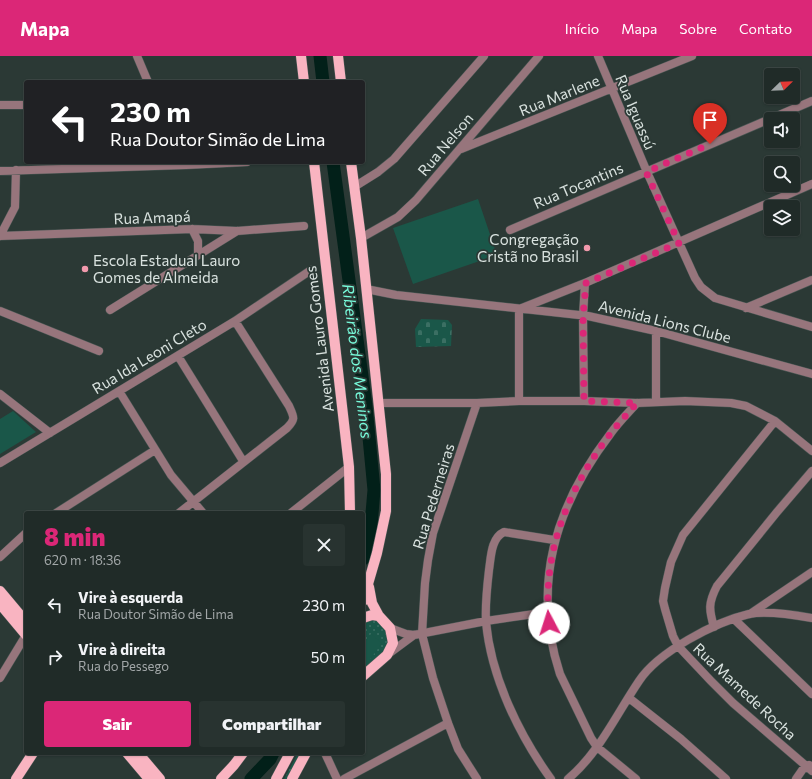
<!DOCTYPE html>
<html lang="pt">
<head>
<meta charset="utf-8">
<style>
  :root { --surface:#202b28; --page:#283330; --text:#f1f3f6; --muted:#a2a7a8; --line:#3d4745; --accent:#db2777 }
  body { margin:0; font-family:Commissioner,sans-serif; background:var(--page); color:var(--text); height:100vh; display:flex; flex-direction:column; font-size:15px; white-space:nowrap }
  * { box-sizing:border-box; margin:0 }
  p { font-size:13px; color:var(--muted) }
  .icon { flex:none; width:22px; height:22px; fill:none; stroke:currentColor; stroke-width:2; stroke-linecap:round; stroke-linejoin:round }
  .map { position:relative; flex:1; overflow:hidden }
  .sheet { position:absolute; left:24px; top:455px; width:341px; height:244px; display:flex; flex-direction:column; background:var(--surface); border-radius:4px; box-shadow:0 1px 3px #0004,0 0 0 1px var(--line) }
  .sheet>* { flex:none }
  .top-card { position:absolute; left:24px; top:24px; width:341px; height:84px; border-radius:4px; box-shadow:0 1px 3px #0004,0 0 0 1px var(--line); background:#202124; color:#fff; overflow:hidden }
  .needle { width:26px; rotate:67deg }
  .tools { position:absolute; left:764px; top:12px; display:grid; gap:8px }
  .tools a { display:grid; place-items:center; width:36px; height:36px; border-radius:4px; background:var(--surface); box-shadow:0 1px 3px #0004,0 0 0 1px var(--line); font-size:20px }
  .pin { position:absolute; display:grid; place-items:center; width:34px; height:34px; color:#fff; margin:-41px -17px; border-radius:50% 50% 50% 0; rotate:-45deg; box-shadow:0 0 4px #0007 }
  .pin .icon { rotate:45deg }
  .me { position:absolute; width:44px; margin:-22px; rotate:355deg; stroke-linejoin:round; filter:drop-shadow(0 0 3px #0008) }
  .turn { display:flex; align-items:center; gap:14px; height:84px; padding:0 20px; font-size:18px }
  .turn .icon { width:52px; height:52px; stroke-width:2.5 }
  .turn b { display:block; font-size:28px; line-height:34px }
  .round { display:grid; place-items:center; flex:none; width:42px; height:42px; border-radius:4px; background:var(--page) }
  .head { display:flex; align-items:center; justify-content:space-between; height:68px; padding:0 20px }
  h1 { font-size:24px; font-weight:800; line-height:30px; color:var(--accent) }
  .cta { display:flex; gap:8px; margin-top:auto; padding:8px 20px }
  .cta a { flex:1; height:46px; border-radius:4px; background:var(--accent); color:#fff; font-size:16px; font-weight:800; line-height:46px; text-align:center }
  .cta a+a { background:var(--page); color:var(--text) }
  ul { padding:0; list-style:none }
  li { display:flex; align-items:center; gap:12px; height:52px; padding:0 20px }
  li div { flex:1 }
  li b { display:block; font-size:15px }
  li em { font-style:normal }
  header { display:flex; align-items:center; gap:24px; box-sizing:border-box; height:56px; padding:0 20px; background:var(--accent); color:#fff }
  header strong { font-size:19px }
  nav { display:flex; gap:22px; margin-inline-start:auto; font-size:14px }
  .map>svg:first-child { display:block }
  .grass { fill:url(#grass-dots) }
  .cemetery { fill:url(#cemetery-stones) }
  .garden { fill:#1a5749 }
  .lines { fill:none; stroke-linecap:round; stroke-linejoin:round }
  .river { stroke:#022019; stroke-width:13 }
  .minor-casing { stroke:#4a5754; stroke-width:9 }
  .major-casing { stroke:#4a5754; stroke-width:11 }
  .minor { stroke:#97757c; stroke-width:8 }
  .major { stroke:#f9b4c1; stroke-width:10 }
  .route { stroke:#db2777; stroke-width:7; stroke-dasharray:0 12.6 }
  .poi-dot { fill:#f29aad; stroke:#2b3935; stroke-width:1.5 }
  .labels { text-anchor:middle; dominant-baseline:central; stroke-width:3.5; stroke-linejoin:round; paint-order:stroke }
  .street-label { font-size:15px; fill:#d9e2df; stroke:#2b3935 }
  .poi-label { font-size:15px; fill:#d9e2df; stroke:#2b3935; text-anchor:end }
  .water-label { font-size:16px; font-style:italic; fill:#77fada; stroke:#2b3935 }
</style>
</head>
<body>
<header>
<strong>Mapa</strong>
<nav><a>Início</a><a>Mapa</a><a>Sobre</a><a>Contato</a></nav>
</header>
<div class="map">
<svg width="812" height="723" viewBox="0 0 812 723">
  <defs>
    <pattern id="grass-dots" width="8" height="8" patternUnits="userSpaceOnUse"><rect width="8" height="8" fill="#1a5749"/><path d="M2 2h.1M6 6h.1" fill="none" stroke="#3b6f63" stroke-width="1.8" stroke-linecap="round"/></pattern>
    <pattern id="cemetery-stones" width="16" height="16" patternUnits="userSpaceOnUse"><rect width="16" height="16" fill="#1a5749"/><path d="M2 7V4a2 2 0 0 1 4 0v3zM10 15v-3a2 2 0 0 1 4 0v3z" fill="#3b6f63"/></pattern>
  </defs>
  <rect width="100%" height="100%" fill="#2b3935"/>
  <path class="grass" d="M 371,563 L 377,565 L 387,574 L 389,592 L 363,614 L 363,571 L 366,564 Z
    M 298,697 L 302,697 L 288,723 L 284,723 Z"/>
  <path class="cemetery" d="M 421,263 L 448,264 L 452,269 L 451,290 L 416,291 L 415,273 Z"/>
  <path class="garden" d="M 478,143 L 497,199 L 413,228 L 393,172 Z
    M 13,355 L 36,376 L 0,398 L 0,363 Z
    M 371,578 L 382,587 L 366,609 L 363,607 L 363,588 Z"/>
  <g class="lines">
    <path class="river" d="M 320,0 L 323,26
      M 333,106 L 366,350 L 374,434 L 371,469 L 363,503
      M 251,723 L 270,703 L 273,697"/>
    <defs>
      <path id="minor" d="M 137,0 L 148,26
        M 598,0 L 647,116 L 695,222 L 701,231 L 715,242 L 812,271
        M 0,49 L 26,49
        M 461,93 L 692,0
        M 0,115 L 186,109 L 247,106
        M 354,131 L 378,116 L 394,103 L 484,0
        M 192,173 L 198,185 L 198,199
        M 510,174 L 812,45
        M 0,180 L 192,173 L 237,175 L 304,170
        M 0,180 L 15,151 L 16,114
        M 361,182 L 398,161 L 416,144 L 539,0
        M 366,233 L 396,239 L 588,260 L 656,275 L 812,318
        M 522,252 L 585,227 L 812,128
        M 746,252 L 812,224
        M 519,253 L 519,345
        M 110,254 L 237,175
        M 0,255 L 99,295
        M 656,275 L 656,346
        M 178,300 L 243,405
        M 119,335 L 171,419 L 203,457
        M 0,338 L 50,377
        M 584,345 L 583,260 L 585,227
        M 378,347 L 477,347 L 519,345 L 584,345 L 637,347 L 685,345 L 731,347 L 746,350 L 775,365 L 812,395
        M 775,365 L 683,479 L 671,506 L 665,532 L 663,545 L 665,553 L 673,580 L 678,590 L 711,625 L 733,647 L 812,715
        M 0,407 L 235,265 L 311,214
        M 56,457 L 155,394
        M 179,457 L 287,372 C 296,363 294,361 289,350 L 235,265
        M 291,457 L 349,411
        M 0,501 L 26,477
        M 750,558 L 812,516
        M 734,563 L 812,638
        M 714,571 C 709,554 708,547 717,530 L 777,456 L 812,415
        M 390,572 L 406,578 L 414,579 L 486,565 L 548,556
        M 387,599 L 414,579
        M 0,622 L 26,579
        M 629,642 L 681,683 L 726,723
        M 325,697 L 337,723
        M 344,723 L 448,667
        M 477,723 L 458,693 L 448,667 L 433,622 L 422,578 L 425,527 L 428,504 L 433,477 L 477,347
        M 551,723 C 519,679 491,621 486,566 C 485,549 487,531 489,514 C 491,501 491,482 504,476 L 554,484
        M 568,723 C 599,697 616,659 639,625 C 658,596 715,566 749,558 C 765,555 795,559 812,562
        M 636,723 L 597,691 L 591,682 L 560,618 C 531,529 555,450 611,377 C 618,367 628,357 637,347
        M 796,723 L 805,710 L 809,709"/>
      <path id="major" d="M 301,0 L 304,26
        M 338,0 L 341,26
        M 314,106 L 349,411 L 350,457
        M 351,106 L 361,182 L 386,418 L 386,455 L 377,497 L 363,545
        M 0,535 L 26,566
        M 0,548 L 26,579
        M 363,562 L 372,559 L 379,560
        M 363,620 L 387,599 L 393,587 L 390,572 L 379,560 L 372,547 L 369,531
        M 127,697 L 149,723
        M 138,697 L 160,723
        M 16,723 L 33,697
        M 221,723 L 234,709 L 243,697
        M 276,723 L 290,697
        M 292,723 L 306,697"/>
    </defs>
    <use href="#minor" class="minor-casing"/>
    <use href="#major" class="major-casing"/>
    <use href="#minor" class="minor"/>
    <use href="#major" class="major"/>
  </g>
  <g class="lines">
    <path class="route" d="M 549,567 C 542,496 568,433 611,377 C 619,367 628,357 637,347 L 584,345 L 583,260 L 586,227 L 679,187 L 646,116 L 710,88"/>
  </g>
  <g class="poi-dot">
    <circle cx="587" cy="192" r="4"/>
    <circle cx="85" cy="213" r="4"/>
  </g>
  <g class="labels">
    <g class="street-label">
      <text transform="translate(559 39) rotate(-22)">Rua Marlene</text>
      <text transform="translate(636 56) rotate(67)">Rua Iguassú</text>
      <text transform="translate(445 88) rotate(-50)">Rua Nelson</text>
      <text transform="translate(578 129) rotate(-23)">Rua Tocantins</text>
      <text transform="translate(152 161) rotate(-2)">Rua Amapá</text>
      <text transform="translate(665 265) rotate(14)">Avenida Lions Clube</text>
      <text transform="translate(319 283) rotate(-97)">Avenida Lauro Gomes</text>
      <text transform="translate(149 300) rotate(-31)">Rua Ida Leoni Cleto</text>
      <text transform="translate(433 440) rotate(-73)">Rua Pederneiras</text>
      <text transform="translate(745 635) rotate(43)">Rua Mamede Rocha</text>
    </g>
    <g class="poi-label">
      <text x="579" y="183">Congregação<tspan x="579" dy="17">Cristã no Brasil</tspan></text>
      <text x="93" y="204" text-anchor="start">Escola Estadual Lauro<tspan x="93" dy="17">Gomes de Almeida</tspan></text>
    </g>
    <g class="water-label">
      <text transform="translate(358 305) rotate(83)">Ribeirão dos Meninos</text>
    </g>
  </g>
</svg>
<div class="tools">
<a><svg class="needle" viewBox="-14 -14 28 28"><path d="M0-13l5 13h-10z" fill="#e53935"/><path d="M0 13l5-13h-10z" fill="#a2a7a8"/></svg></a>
<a><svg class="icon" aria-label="sound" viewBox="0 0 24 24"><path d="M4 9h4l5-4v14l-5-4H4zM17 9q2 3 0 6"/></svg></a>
<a><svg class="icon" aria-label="search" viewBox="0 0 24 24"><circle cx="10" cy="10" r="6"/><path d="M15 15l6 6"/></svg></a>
<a><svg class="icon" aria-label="layers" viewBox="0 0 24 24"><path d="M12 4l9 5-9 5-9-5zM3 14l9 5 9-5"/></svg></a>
</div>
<div class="pin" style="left:710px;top:88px;background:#d93025"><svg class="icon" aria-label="arrive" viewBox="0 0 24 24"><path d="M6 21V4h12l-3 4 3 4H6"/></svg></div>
<svg class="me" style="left:549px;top:567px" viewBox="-20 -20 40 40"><circle r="19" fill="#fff"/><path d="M0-13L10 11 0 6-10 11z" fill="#db2777"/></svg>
<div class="top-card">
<div class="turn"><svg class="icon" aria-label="left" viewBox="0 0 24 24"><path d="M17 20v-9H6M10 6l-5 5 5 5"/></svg><div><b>230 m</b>Rua Doutor Simão de Lima</div></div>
</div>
<section class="sheet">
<div class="head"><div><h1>8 min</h1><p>620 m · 18:36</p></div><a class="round"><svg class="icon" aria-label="close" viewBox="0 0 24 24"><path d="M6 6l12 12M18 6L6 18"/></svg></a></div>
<ul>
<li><svg class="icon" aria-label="left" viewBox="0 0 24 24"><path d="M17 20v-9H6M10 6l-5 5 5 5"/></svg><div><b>Vire à esquerda</b><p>Rua Doutor Simão de Lima</p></div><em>230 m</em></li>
<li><svg class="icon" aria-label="right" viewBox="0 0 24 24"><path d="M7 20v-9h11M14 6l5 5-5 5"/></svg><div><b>Vire à direita</b><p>Rua do Pessego</p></div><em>50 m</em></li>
</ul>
<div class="cta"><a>Sair</a><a>Compartilhar</a></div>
</section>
</div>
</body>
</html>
